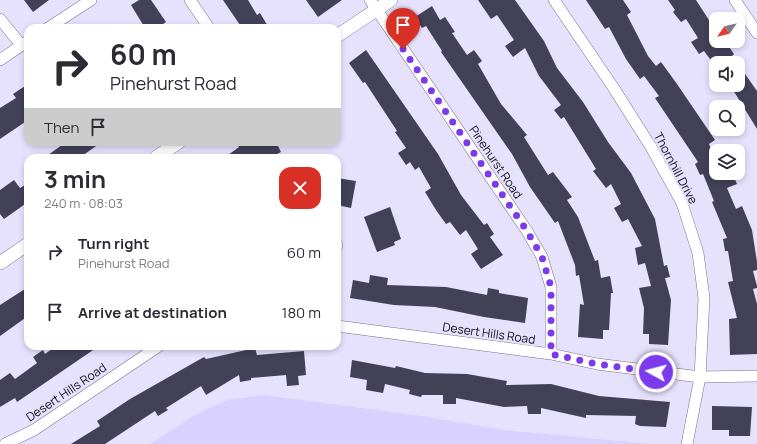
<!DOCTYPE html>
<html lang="en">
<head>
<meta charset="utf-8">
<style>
  :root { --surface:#fff; --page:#f2f2f3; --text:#2b2b33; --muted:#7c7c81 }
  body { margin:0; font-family:Manrope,sans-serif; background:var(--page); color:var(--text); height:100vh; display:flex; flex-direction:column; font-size:15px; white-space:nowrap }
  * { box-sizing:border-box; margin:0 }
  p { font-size:13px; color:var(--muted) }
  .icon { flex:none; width:22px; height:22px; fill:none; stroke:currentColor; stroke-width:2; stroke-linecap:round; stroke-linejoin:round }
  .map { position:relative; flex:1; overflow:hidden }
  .side { position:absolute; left:24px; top:154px; width:317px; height:196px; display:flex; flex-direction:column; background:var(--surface); border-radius:12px; box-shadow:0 2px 6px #0003 }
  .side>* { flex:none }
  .hud { position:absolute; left:24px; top:24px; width:317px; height:122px; border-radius:12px; box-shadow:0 2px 6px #0003; background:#fff; color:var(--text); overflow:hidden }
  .needle { width:26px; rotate:236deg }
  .controls { position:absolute; left:709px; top:12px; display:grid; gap:8px }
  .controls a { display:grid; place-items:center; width:36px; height:36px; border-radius:8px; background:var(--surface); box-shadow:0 2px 6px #0003; font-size:20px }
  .pin { position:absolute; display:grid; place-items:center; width:34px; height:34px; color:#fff; margin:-41px -17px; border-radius:50% 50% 50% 0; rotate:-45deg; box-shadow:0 0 4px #0007 }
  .pin .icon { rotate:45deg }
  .me { position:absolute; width:44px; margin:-22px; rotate:277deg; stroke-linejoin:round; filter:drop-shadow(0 0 3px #0008) }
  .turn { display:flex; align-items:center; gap:14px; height:84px; padding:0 20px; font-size:18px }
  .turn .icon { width:52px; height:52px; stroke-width:2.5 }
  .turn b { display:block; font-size:28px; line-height:34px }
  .then { display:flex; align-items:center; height:38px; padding:0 20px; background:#0003; gap:8px; font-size:15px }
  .round { display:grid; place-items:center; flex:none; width:42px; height:42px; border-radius:12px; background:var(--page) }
  .summary { display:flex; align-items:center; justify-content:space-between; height:68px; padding:0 20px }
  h1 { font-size:24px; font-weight:700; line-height:30px }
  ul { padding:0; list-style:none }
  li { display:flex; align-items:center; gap:12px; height:60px; padding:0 20px }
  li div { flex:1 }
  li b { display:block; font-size:15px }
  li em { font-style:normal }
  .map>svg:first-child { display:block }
  .green { fill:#d9d1ff }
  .building { fill:#434158 }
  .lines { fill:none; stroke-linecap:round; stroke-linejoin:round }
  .minor-casing { stroke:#77738b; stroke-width:12 }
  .tertiary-casing { stroke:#77738b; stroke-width:14 }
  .minor { stroke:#fff; stroke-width:11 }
  .tertiary { stroke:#fff; stroke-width:13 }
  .route { stroke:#7c3aed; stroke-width:7; stroke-dasharray:0 12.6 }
  .labels { text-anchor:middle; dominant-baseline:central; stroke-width:4; stroke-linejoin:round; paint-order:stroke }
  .street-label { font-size:12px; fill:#110f18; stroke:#e6e1fd }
</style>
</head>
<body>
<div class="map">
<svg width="757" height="444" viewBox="0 0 757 444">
  <rect width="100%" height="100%" fill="#e6e1fd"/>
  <path class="green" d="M 263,395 L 421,416 L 504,430 L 651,444 L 150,444 L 195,415 L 227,400 Z"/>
  <path class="building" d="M 24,0 L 49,0 L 33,12 Z
    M 139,0 L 151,0 L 166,22 L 157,28 L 145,28 L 131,5 Z
    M 223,0 L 248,0 L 257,15 L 260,13 L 269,28 L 242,28 Z
    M 306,0 L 342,0 L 318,17 Z
    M 478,0 L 515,0 L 544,41 L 557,68 L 583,102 L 608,142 L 631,173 L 655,219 L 664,266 L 667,265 L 670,277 L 665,278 L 671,300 L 668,345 L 649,344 L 649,334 L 643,334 L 644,308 L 639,288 L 651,286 L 645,263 L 638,265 L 635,248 L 642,246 L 628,219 L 622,222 L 614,208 L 621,204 L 611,184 L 606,188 L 593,171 L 596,169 L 564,117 L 561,119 L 554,110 L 561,105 L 539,76 L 525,48 L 513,57 L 505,46 L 514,40 L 497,15 L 491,19 Z
    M 586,0 L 623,0 L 631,12 L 627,15 L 648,56 L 656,66 L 661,62 L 677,84 L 715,140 L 709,144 L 716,161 L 716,173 L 732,173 L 737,184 L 727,188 L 736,209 L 742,206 L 752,230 L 757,262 L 757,270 L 753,271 L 757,286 L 757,288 L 753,289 L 757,304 L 757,354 L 730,355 L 729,319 L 737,318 L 728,282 L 733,281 L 728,251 L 725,251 L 723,239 L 727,238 L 712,202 L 714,201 L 703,174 L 700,175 L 695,164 L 698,162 L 655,98 L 659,96 L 644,76 L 640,79 L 626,59 L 609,27 L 605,29 Z
    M 668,0 L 696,0 L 716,31 L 716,41 L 725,41 L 734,54 L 732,56 L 737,63 L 713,63 L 704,51 L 699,54 L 691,42 L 698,38 L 686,19 L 681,22 L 673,12 L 675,10 Z
    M 432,6 L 440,20 L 445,17 L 455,32 L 452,33 L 467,55 L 474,50 L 482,61 L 478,64 L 501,104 L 527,135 L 524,137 L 548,175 L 553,172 L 572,197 L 567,200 L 578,217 L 595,261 L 598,260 L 601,278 L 610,276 L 613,293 L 611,293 L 609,330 L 603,330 L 603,339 L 578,337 L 580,304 L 584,305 L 579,275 L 576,276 L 575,265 L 558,221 L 555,223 L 530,187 L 512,154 L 441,52 L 442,51 L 426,26 L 422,28 L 415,17 Z
    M 366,50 L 438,154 L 461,195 L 484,225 L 487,223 L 494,234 L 490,237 L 503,255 L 481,269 L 471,254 L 478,249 L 466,230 L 460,235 L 450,222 L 446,224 L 436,210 L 425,192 L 431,188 L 419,167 L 415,170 L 410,162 L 406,165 L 398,153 L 406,148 L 395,132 L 397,131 L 365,82 L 363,83 L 349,63 Z
    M 738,64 L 757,91 L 757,129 L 730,85 L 738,85 Z
    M 28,84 L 28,120 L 0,139 L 0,108 L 16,98 L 13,94 Z
    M 66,142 L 102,142 L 79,158 L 44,158 Z
    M 236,142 L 276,142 L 281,152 L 270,158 L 224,158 L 239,147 Z
    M 337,178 L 356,181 L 351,208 L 337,205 Z
    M 14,180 L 20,188 L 28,183 L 28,202 L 4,219 L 0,214 L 0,190 Z
    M 390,207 L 401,239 L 394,242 L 395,245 L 377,252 L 364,217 Z
    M 370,275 L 388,278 L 387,285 L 446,287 L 487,295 L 488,288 L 499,290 L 499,293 L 528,298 L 525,323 L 484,317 L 435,307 L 394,305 L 350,298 L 353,280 L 369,283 Z
    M 28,287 L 28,316 L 0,336 L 0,305 Z
    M 56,346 L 99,346 L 17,402 L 15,398 L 0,407 L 0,380 L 10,373 L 15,379 L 37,363 L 33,357 L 43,350 L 45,354 Z
    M 255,348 L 257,355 L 304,351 L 306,375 L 298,376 L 299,385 L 287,386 L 286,375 L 251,378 L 251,380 L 240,382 L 239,375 L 206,395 L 201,386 L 166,408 L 168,410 L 158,416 L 155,411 L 105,444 L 71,444 L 100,426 L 97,421 L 130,399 L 204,357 L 206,359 Z
    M 352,360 L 395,368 L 396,366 L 425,373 L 467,374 L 507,381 L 506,385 L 551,384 L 599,396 L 670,402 L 666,427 L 640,426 L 635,424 L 636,416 L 586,415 L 586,418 L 541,408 L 541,414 L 528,414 L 527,406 L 504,407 L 456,398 L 456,404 L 443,404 L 443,395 L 422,395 L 421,397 L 409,394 L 410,390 L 385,384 L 383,393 L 366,390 L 367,380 L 350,377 Z
    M 712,406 L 752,407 L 750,436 L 729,436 L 729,430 L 712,430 Z"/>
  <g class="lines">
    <defs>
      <path id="minor" d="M 190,0 L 209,28
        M 370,0 L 527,231 L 542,257 L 551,287 L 551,354
        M 554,0 L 613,87 L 651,147 L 682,203 L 698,253 L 704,298 L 700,377 L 687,444
        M 735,0 L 757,33
        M 0,19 L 21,45
        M 48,28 L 91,0
        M 0,60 L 28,41
        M 337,246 L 337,245
        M 337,326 L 551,354 L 597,364 L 700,377 L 757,376
        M 5,444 L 34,430 L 159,346"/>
      <path id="tertiary" d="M 337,36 L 391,0
        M 155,158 L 179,142
        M 0,263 L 28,244"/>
    </defs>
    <use href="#minor" class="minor-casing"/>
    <use href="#tertiary" class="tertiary-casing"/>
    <use href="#minor" class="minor"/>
    <use href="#tertiary" class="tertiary"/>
  </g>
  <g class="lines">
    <path class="route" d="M 403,49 L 527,231 L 542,257 L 551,287 L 551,354 L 597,364 L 656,372"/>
  </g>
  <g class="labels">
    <g class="street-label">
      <text transform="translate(496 162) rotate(56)">Pinehurst Road</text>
      <text transform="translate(676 168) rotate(62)">Thornhill Drive</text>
      <text transform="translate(489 333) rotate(8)">Desert Hills Road</text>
      <text transform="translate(66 392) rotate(-34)">Desert Hills Road</text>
    </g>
  </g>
</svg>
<div class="controls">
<a><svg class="needle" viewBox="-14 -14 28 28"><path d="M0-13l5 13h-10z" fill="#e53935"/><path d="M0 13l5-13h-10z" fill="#7c7c81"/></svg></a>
<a><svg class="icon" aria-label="sound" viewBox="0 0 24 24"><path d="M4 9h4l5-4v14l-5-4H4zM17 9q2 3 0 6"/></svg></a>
<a><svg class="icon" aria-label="search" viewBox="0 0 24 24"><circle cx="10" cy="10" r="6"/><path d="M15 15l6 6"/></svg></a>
<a><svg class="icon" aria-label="layers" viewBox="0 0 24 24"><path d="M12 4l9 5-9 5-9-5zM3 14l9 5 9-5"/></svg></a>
</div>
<div class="pin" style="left:403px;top:49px;background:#d93025"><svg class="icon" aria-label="arrive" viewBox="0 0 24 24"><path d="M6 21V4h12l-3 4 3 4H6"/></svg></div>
<svg class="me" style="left:656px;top:372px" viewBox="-20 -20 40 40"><circle r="17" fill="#7c3aed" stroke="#fff" stroke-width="3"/><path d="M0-11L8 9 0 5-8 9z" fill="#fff"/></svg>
<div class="hud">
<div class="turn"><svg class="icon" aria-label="right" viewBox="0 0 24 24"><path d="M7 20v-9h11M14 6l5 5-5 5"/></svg><div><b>60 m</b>Pinehurst Road</div></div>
<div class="then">Then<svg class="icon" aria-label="arrive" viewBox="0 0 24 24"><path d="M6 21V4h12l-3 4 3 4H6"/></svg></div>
</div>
<section class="side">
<div class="summary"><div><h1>3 min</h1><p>240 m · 08:03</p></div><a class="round" style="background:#d93025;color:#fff"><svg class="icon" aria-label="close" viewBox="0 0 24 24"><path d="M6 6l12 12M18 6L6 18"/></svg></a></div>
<ul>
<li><svg class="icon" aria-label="right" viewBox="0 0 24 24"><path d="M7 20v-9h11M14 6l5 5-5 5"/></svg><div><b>Turn right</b><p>Pinehurst Road</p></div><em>60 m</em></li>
<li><svg class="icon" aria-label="arrive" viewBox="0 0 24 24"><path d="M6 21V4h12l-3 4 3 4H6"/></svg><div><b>Arrive at destination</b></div><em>180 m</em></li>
</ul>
</section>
</div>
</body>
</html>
